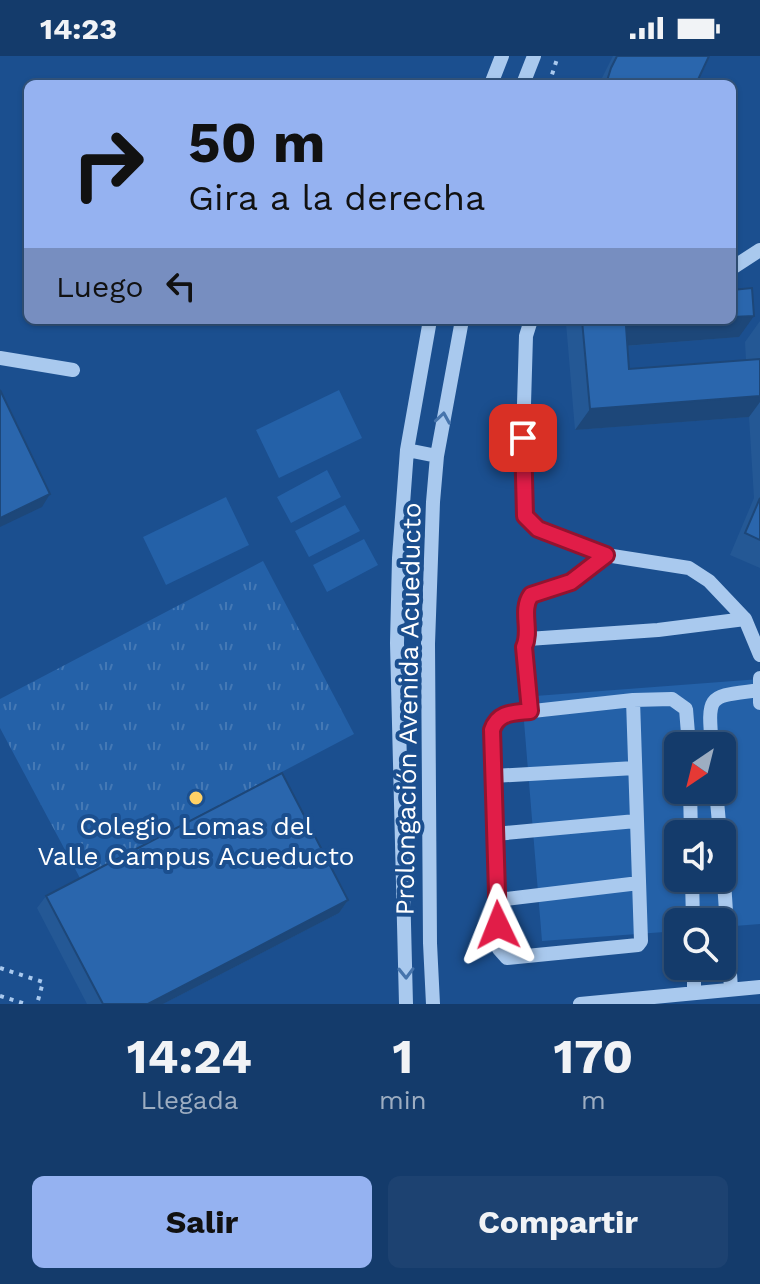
<!DOCTYPE html>
<html lang="es">
<head>
<meta charset="utf-8">
<style>
  :root { --surface:#143b6b; --page:#1d4271; --text:#f1f3f6; --muted:#9dadc1; --line:#33557e; --accent:#95b2f1 }
  body { margin:0; font-family:"Work Sans",sans-serif; background:var(--page); color:var(--text); height:100vh; display:flex; flex-direction:column; font-size:30px; white-space:nowrap }
  * { box-sizing:border-box; margin:0 }
  p { font-size:26px; color:var(--muted) }
  .icon { flex:none; width:44px; height:44px; fill:none; stroke:currentColor; stroke-width:2; stroke-linecap:round; stroke-linejoin:round }
  .map { position:relative; height:948px; overflow:hidden }
  .sheet { display:flex; flex-direction:column; background:var(--surface); flex:1 }
  .sheet>* { flex:none }
  .banner { position:absolute; left:24px; top:24px; width:712px; height:244px; border-radius:12px; box-shadow:0 2px 6px #0004,0 0 0 2px var(--line); background:#95b2f1; color:#111; overflow:hidden }
  .needle { width:52px; rotate:215deg }
  .controls { position:absolute; left:664px; top:676px; display:grid; gap:16px }
  .controls a { display:grid; place-items:center; width:72px; height:72px; border-radius:12px; background:var(--surface); box-shadow:0 2px 6px #0004,0 0 0 2px var(--line); font-size:40px }
  .pin { position:absolute; display:grid; place-items:center; width:68px; height:68px; color:#fff; margin:-34px; border-radius:16px; box-shadow:0 4px 12px #0006 }
  .me { position:absolute; width:88px; margin:-44px; rotate:358deg; stroke-linejoin:round; filter:drop-shadow(0 0 6px #0008) }
  .turn { display:flex; align-items:center; gap:28px; height:168px; padding:0 32px; font-size:36px }
  .turn .icon { width:104px; height:104px; stroke-width:2.5 }
  .turn b { display:block; font-size:56px; line-height:68px }
  .then { display:flex; align-items:center; height:76px; padding:0 32px; background:#0003; gap:16px; font-size:30px }
  .eta { display:flex; justify-content:space-evenly; align-items:center; height:136px; text-align:center }
  .eta b { font-size:48px; font-weight:700; line-height:56px }
  .action { display:flex; gap:16px; margin-top:auto; padding:16px 32px }
  .action a { flex:1; height:92px; border-radius:12px; background:var(--accent); color:#111; font-size:32px; font-weight:700; line-height:92px; text-align:center }
  .action a+a { background:var(--page); color:var(--text) }
  .status { display:flex; justify-content:space-between; align-items:center; height:56px; padding:0 40px; background:var(--surface); direction:ltr }
  .status svg { height:22px; fill:currentColor }
  .map>svg:first-child { display:block }
  .grass { fill:url(#grass-tufts) }
  .pitch { fill:#2461a8; fill-rule:evenodd }
  .lines { fill:none; stroke-linecap:round; stroke-linejoin:round }
  .path { stroke:#a9c9ee; stroke-width:4; stroke-dasharray:4 6; stroke-linecap:butt }
  .minor { stroke:#a9c9ee; stroke-width:14 }
  .wall { fill:#245895 }
  .shaded-wall { fill:#1d4779 }
  .building { fill:#2a66ad; stroke:#1d4779; stroke-width:2 }
  .oneway { stroke:#4674ac }
  .route-casing { stroke:#92132f; stroke-width:20 }
  .route { stroke:#e11d48; stroke-width:14 }
  .poi-dot { fill:#ffd166; stroke:#1b4f8f; stroke-width:3 }
  .labels { text-anchor:middle; dominant-baseline:central; stroke-width:8; stroke-linejoin:round; paint-order:stroke }
  .street-label { font-size:26px; fill:#fff; stroke:#1b4f8f }
  .poi-label { font-size:26px; fill:#fff; stroke:#1b4f8f }
</style>
</head>
<body>
<div class="status"><b>14:23</b><svg viewBox="0 0 49 12"><path d="M0 12V9h3v3zM5 12V6h3v6zM10 12V3h3v9zM15 12V0h3v12zM26 1h20v11H26zM47 4h2v5h-2z"/></svg></div>
<div class="map">
<svg width="760" height="948" viewBox="0 0 760 948">
  <defs>
    <pattern id="grass-tufts" width="24" height="20" patternUnits="userSpaceOnUse" patternTransform="scale(2)"><rect width="24" height="20" fill="#2461a8"/><path d="M3 7l-1-3M5 7V3M7 7l1-3M15 17l-1-3M17 17v-4M19 17l1-3" fill="none" stroke="#4579b5"/></pattern>
  </defs>
  <rect width="100%" height="100%" fill="#1b4f8f"/>
  <path class="grass" d="M 263,505 L 354,678 L 80,822 L 0,672 L 0,643 Z"/>
  <path class="pitch" d="M 339,334 L 362,382 L 279,422 L 256,374 Z
    M 327,414 L 341,441 L 291,467 L 277,441 Z
    M 226,441 L 249,489 L 166,529 L 143,481 Z
    M 345,449 L 360,475 L 309,501 L 295,475 Z
    M 364,483 L 378,509 L 327,536 L 313,509 Z
    M 760,623 L 760,868 L 722,871 L 722,866 L 678,866 L 678,875 L 542,885 L 522,641 ZM 678,690 L 722,690 L 722,734 L 678,734 ZM 678,778 L 722,778 L 722,822 L 678,822 Z"/>
  <g class="lines">
    <path class="path" d="M 549,28 L 558,0
      M 0,912 L 43,926 L 37,948
      M 0,940 L 26,948"/>
    <path class="minor" d="M 491,28 L 502,0
      M 523,28 L 534,0
      M 732,212 L 760,194
      M 531,264 L 526,280 L 523,382 L 525,460 L 538,473 L 606,499
      M 0,302 L 73,314
      M 407,394 L 437,400
      M 528,583 L 525,549 L 531,539 L 571,526 L 606,499 L 689,512 L 709,525 L 745,563
      M 760,622 L 760,647
      M 633,644 L 641,885 L 638,889 L 507,902 L 499,893 L 492,674 L 495,665 L 506,658 L 633,644 L 672,643 L 686,653 L 689,690
      M 530,655 L 524,591 L 528,583 L 658,574 L 745,563 L 760,599
      M 712,690 C 707,636 709,641 760,634
      M 493,720 L 635,712
      M 690,734 L 691,778
      M 716,734 L 720,778
      M 495,778 L 636,765
      M 722,794 L 731,933
      M 692,822 L 693,866
      M 497,844 L 639,827
      M 694,910 L 694,937
      M 406,948 L 397,587 L 399,502 L 407,394 L 430,264
      M 433,948 L 430,887 L 428,588 L 433,446 L 437,400 L 462,264
      M 580,948 L 760,931"/>
  </g>
  <path class="wall" d="M 613,0 L 709,0 L 696,28 L 599,28 Z
    M 568,264 L 732,264 L 739,281 L 627,290 L 629,313 L 746,304 L 745,286 L 760,265 L 760,512 L 730,499 L 754,442 L 749,361 L 575,374 L 566,267 Z
    M 46,840 L 348,844 L 339,857 L 163,948 L 87,948 L 37,852 Z"/>
  <path class="shaded-wall" d="M 754,260 L 739,281 L 611,291 L 626,270 L 700,264 L 732,264 L 732,261 Z
    M 760,340 L 760,346 L 749,361 L 575,374 L 590,353 Z
    M 50,438 L 42,451 L 0,471 L 0,462 Z
    M 348,844 L 339,857 L 163,948 L 148,948 Z"/>
  <path class="building" d="M 617,0 L 709,0 L 696,28 L 606,28 L 611,12 Z
    M 752,232 L 754,260 L 732,261 L 732,234 Z
    M 582,264 L 700,264 L 626,270 L 629,313 L 760,303 L 760,340 L 590,353 Z
    M 0,334 L 50,438 L 0,462 Z
    M 760,442 L 760,484 L 745,477 Z
    M 282,717 L 348,844 L 148,948 L 103,948 L 46,840 Z"/>
  <defs><path id="oneway-chevron" d="M-2-3.5L2.5 0L-2 3.5" fill="none" stroke-width="1.6" stroke-linecap="round" stroke-linejoin="round" transform="scale(2)"/></defs>
  <g class="oneway">
    <use href="#oneway-chevron" transform="translate(443 362) rotate(-81)"/>
    <use href="#oneway-chevron" transform="translate(406 917) rotate(89)"/>
  </g>
  <g class="lines">
    <defs>
      <path id="route" d="M 498,869 L 492,674 C 498,656 513,657 530,655 L 524,591 C 532,574 520,555 531,539 L 571,526 L 606,499 L 538,473 L 525,460 L 523,382"/>
    </defs>
    <use href="#route" class="route-casing"/>
    <use href="#route" class="route"/>
  </g>
  <circle class="poi-dot" cx="196" cy="742" r="8"/>
  <g class="labels">
    <g class="street-label">
      <text transform="translate(408 653) rotate(-89)">Prolongación Avenida Acueducto</text>
    </g>
    <g class="poi-label">
      <text x="196" y="770">Colegio Lomas del<tspan x="196" dy="30">Valle Campus Acueducto</tspan></text>
    </g>
  </g>
</svg>
<div class="controls">
<a><svg class="needle" viewBox="-14 -14 28 28"><path d="M0-13l5 13h-10z" fill="#e53935"/><path d="M0 13l5-13h-10z" fill="#9dadc1"/></svg></a>
<a><svg class="icon" aria-label="sound" viewBox="0 0 24 24"><path d="M4 9h4l5-4v14l-5-4H4zM17 9q2 3 0 6"/></svg></a>
<a><svg class="icon" aria-label="search" viewBox="0 0 24 24"><circle cx="10" cy="10" r="6"/><path d="M15 15l6 6"/></svg></a>
</div>
<div class="pin" style="left:523px;top:382px;background:#d93025"><svg class="icon" aria-label="arrive" viewBox="0 0 24 24"><path d="M6 21V4h12l-3 4 3 4H6"/></svg></div>
<svg class="me" style="left:498px;top:869px" viewBox="-20 -20 40 40"><path d="M0-17L14 15 0 8-14 15z" fill="#e11d48" stroke="#fff" stroke-width="4"/></svg>
<div class="banner">
<div class="turn"><svg class="icon" aria-label="right" viewBox="0 0 24 24"><path d="M7 20v-9h11M14 6l5 5-5 5"/></svg><div><b>50 m</b>Gira a la derecha</div></div>
<div class="then">Luego<svg class="icon" aria-label="left" viewBox="0 0 24 24"><path d="M17 20v-9H6M10 6l-5 5 5 5"/></svg></div>
</div>
</div>
<section class="sheet">
<div class="eta">
<div><b>14:24</b><p>Llegada</p></div>
<div><b>1</b><p>min</p></div>
<div><b>170</b><p>m</p></div>
</div>
<div class="action"><a>Salir</a><a>Compartir</a></div>
</section>
</body>
</html>
